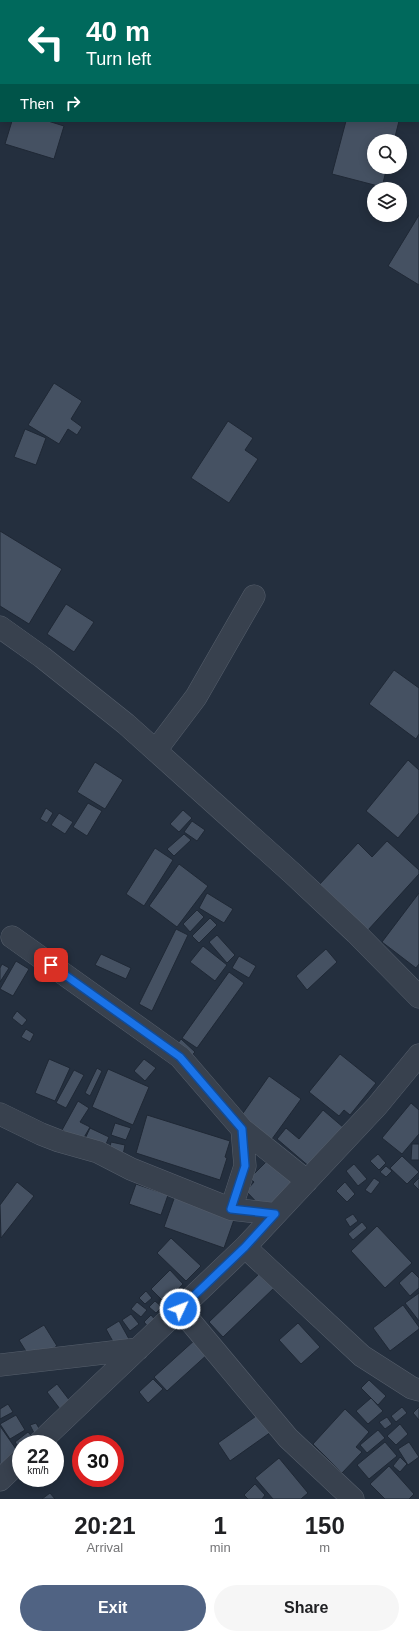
<!DOCTYPE html>
<html lang="en">
<head>
<meta charset="utf-8">
<style>
  :root { --surface:#fff; --page:#f6f6f6; --text:#202124; --muted:#757577; --accent:#506383 }
  body { margin:0; font-family:Arial,sans-serif; background:var(--page); color:var(--text); height:100vh; display:flex; flex-direction:column; font-size:15px; white-space:nowrap }
  * { box-sizing:border-box; margin:0 }
  p { font-size:13px; color:var(--muted) }
  .icon { flex:none; width:22px; height:22px; fill:none; stroke:currentColor; stroke-width:2; stroke-linecap:round; stroke-linejoin:round }
  .map { position:relative; height:1499px; overflow:hidden }
  .details { display:flex; flex-direction:column; background:var(--surface); flex:1 }
  .details>* { flex:none }
  .banner { position:absolute; left:0px; top:0px; width:419px; height:122px; box-shadow:0 2px 10px #0003; background:#00695c; color:#fff; overflow:hidden }
  .buttons { position:absolute; left:367px; top:134px; display:grid; gap:8px }
  .buttons a { display:grid; place-items:center; width:40px; height:40px; border-radius:50%; background:var(--surface); box-shadow:0 2px 10px #0003; font-size:20px }
  .speed { position:absolute; left:12px; top:1435px; display:flex; gap:8px; font-size:20px; font-weight:700; text-align:center }
  .speed>* { display:grid; place-content:center; width:52px; height:52px; border-radius:50%; background:var(--surface); box-shadow:0 2px 10px #0003; line-height:1 }
  .speed small { font-size:10px; font-weight:400 }
  .speed .limit { border:6px solid #d22; background:#fff; color:#111 }
  .pin { position:absolute; display:grid; place-items:center; width:34px; height:34px; color:#fff; margin:-17px; border-radius:8px; box-shadow:0 2px 6px #0006 }
  .me { position:absolute; width:44px; margin:-22px; rotate:47deg; stroke-linejoin:round; filter:drop-shadow(0 0 3px #0008) }
  .turn { display:flex; align-items:center; gap:14px; height:84px; padding:0 20px; font-size:18px }
  .turn .icon { width:52px; height:52px; stroke-width:2.5 }
  .turn b { display:block; font-size:28px; line-height:34px }
  .then { display:flex; align-items:center; height:38px; padding:0 20px; background:#0003; gap:8px; font-size:15px }
  .eta { display:flex; justify-content:space-evenly; align-items:center; height:68px; text-align:center }
  .eta b { font-size:24px; font-weight:700; line-height:28px }
  .cta { display:flex; gap:8px; margin-top:auto; padding:8px 20px }
  .cta a { flex:1; height:46px; border-radius:24px; background:var(--accent); color:#fff; font-size:16px; font-weight:700; line-height:46px; text-align:center }
  .cta a+a { background:var(--page); color:var(--text) }
  .map>svg:first-child { display:block }
  .building { fill:#455162; stroke:#1f2835 }
  .lines { fill:none; stroke-linecap:round; stroke-linejoin:round }
  .minor-casing { stroke:#565f6c; stroke-width:23 }
  .minor { stroke:#38414e; stroke-width:22 }
  .route-casing { stroke:#114b97; stroke-width:10 }
  .route { stroke:#1a73e8; stroke-width:7 }
</style>
</head>
<body>
<div class="map">
<svg width="419" height="1499" viewBox="0 0 419 1499">
  <rect width="100%" height="100%" fill="#242f3e"/>
  <path class="building" d="M 378,0 L 419,0 L 419,23 L 418,1 Z
    M 12,121 L 48,121 L 64,126 L 54,159 L 5,144 Z
    M 346,121 L 399,121 L 394,141 L 374,141 L 374,167 L 387,167 L 382,187 L 332,174 Z
    M 419,215 L 419,285 L 388,266 Z
    M 54,383 L 82,401 L 71,419 L 82,427 L 77,435 L 68,429 L 59,444 L 28,425 Z
    M 228,421 L 253,438 L 245,450 L 258,459 L 229,503 L 191,478 Z
    M 25,429 L 46,438 L 36,465 L 14,457 Z
    M 0,531 L 62,569 L 29,624 L 0,606 Z
    M 66,604 L 94,622 L 74,652 L 47,634 Z
    M 394,670 L 419,688 L 419,734 L 416,739 L 369,704 Z
    M 408,760 L 419,770 L 419,813 L 398,838 L 366,811 Z
    M 95,762 L 123,780 L 105,809 L 77,792 Z
    M 88,803 L 102,811 L 87,836 L 73,827 Z
    M 46,808 L 53,813 L 47,823 L 40,819 Z
    M 183,810 L 192,818 L 179,832 L 170,824 Z
    M 59,813 L 73,822 L 65,834 L 51,825 Z
    M 192,821 L 205,830 L 197,841 L 184,832 Z
    M 184,834 L 191,840 L 174,856 L 167,849 Z
    M 387,841 L 419,870 L 419,874 L 368,930 L 319,885 L 358,843 L 372,857 Z
    M 155,848 L 173,860 L 144,906 L 126,894 Z
    M 179,864 L 208,886 L 177,927 L 149,906 Z
    M 207,893 L 233,909 L 224,923 L 199,908 Z
    M 419,893 L 419,964 L 416,968 L 382,942 Z
    M 197,910 L 204,917 L 190,932 L 183,924 Z
    M 210,918 L 217,925 L 199,943 L 192,936 Z
    M 176,929 L 188,935 L 152,1011 L 139,1004 Z
    M 217,935 L 235,955 L 227,963 L 209,942 Z
    M 203,946 L 227,965 L 215,981 L 190,962 Z
    M 326,949 L 337,962 L 307,990 L 296,976 Z
    M 101,954 L 131,968 L 126,979 L 95,965 Z
    M 239,956 L 256,966 L 249,978 L 232,968 Z
    M 16,961 L 29,969 L 13,996 L 0,989 Z
    M 2,964 L 9,968 L 0,982 L 0,968 Z
    M 229,972 L 244,983 L 197,1048 L 182,1038 Z
    M 17,1011 L 27,1020 L 22,1026 L 12,1018 Z
    M 26,1029 L 34,1034 L 30,1042 L 21,1037 Z
    M 181,1039 L 195,1052 L 189,1058 L 175,1047 Z
    M 340,1054 L 376,1083 L 350,1115 L 344,1110 L 339,1116 L 309,1092 Z
    M 49,1059 L 70,1068 L 55,1101 L 35,1093 Z
    M 144,1059 L 156,1068 L 145,1081 L 134,1071 Z
    M 97,1068 L 102,1071 L 90,1096 L 85,1093 Z
    M 108,1069 L 149,1087 L 133,1125 L 92,1107 Z
    M 74,1070 L 84,1075 L 66,1108 L 56,1103 Z
    M 269,1076 L 301,1099 L 272,1139 L 241,1116 Z
    M 78,1101 L 89,1108 L 80,1122 L 90,1127 L 82,1141 L 62,1130 Z
    M 411,1103 L 419,1110 L 419,1134 L 402,1154 L 382,1138 Z
    M 323,1110 L 344,1128 L 311,1168 L 277,1139 L 286,1128 L 299,1139 Z
    M 147,1115 L 230,1141 L 225,1157 L 227,1158 L 220,1180 L 136,1153 Z
    M 115,1123 L 131,1128 L 126,1140 L 111,1135 Z
    M 90,1128 L 109,1137 L 104,1149 L 84,1141 Z
    M 111,1142 L 125,1145 L 123,1155 L 109,1152 Z
    M 412,1144 L 419,1144 L 419,1160 L 411,1160 Z
    M 378,1154 L 386,1163 L 379,1170 L 370,1161 Z
    M 402,1156 L 419,1172 L 407,1184 L 390,1168 Z
    M 270,1158 L 293,1182 L 265,1211 L 246,1191 L 254,1182 L 250,1178 Z
    M 354,1164 L 367,1179 L 358,1186 L 346,1171 Z
    M 386,1166 L 392,1171 L 386,1177 L 380,1172 Z
    M 374,1178 L 380,1182 L 371,1194 L 365,1190 Z
    M 419,1178 L 419,1190 L 413,1184 Z
    M 17,1182 L 34,1196 L 1,1238 L 0,1205 Z
    M 345,1182 L 355,1194 L 347,1202 L 336,1191 Z
    M 136,1184 L 168,1195 L 161,1215 L 129,1204 Z
    M 176,1193 L 236,1214 L 224,1248 L 164,1227 Z
    M 353,1214 L 358,1221 L 350,1227 L 345,1219 Z
    M 362,1222 L 367,1228 L 353,1240 L 348,1234 Z
    M 377,1226 L 412,1263 L 385,1288 L 351,1251 Z
    M 171,1238 L 201,1266 L 186,1281 L 157,1253 Z
    M 170,1270 L 183,1284 L 165,1303 L 151,1289 Z
    M 412,1271 L 419,1278 L 419,1288 L 410,1296 L 399,1283 Z
    M 261,1272 L 275,1287 L 223,1337 L 209,1322 Z
    M 146,1291 L 152,1298 L 145,1304 L 139,1298 Z
    M 419,1293 L 419,1321 L 405,1303 Z
    M 155,1301 L 162,1307 L 156,1313 L 149,1307 Z
    M 137,1302 L 147,1310 L 141,1317 L 131,1309 Z
    M 403,1305 L 419,1327 L 419,1329 L 390,1351 L 373,1328 Z
    M 131,1314 L 139,1324 L 130,1331 L 122,1320 Z
    M 151,1315 L 158,1323 L 151,1330 L 144,1322 Z
    M 119,1321 L 129,1339 L 116,1347 L 106,1329 Z
    M 298,1323 L 320,1347 L 301,1364 L 279,1340 Z
    M 44,1325 L 57,1346 L 32,1361 L 19,1340 Z
    M 196,1339 L 209,1353 L 167,1391 L 154,1377 Z
    M 153,1379 L 163,1389 L 148,1403 L 139,1392 Z
    M 369,1380 L 386,1396 L 378,1405 L 361,1388 Z
    M 57,1384 L 70,1401 L 60,1409 L 47,1392 Z
    M 371,1398 L 383,1411 L 368,1424 L 356,1411 Z
    M 8,1404 L 13,1412 L 0,1419 L 0,1409 Z
    M 402,1407 L 407,1413 L 396,1422 L 391,1416 Z
    M 419,1407 L 419,1420 L 413,1413 Z
    M 345,1409 L 369,1432 L 356,1447 L 362,1452 L 342,1473 L 313,1444 Z
    M 259,1414 L 271,1432 L 230,1461 L 218,1443 Z
    M 16,1415 L 25,1430 L 10,1439 L 0,1424 Z
    M 387,1417 L 392,1424 L 385,1429 L 379,1422 Z
    M 36,1423 L 40,1430 L 34,1433 L 30,1425 Z
    M 400,1424 L 408,1434 L 396,1445 L 387,1436 Z
    M 0,1426 L 18,1452 L 0,1465 Z
    M 378,1430 L 385,1438 L 367,1453 L 360,1445 Z
    M 28,1432 L 36,1441 L 32,1444 L 21,1444 L 21,1451 L 15,1442 Z
    M 385,1442 L 397,1456 L 369,1479 L 357,1465 Z
    M 409,1442 L 419,1457 L 408,1465 L 398,1449 Z
    M 400,1457 L 407,1464 L 400,1472 L 393,1466 Z
    M 279,1458 L 308,1493 L 301,1499 L 273,1499 L 255,1478 Z
    M 389,1466 L 414,1494 L 409,1499 L 385,1499 L 370,1484 Z
    M 255,1484 L 265,1495 L 262,1499 L 248,1499 L 244,1495 Z
    M 50,1493 L 55,1499 L 42,1499 Z"/>
  <g class="lines">
    <defs>
      <path id="minor" d="M 0,627 L 42,657 L 126,724 L 292,873 L 356,933 L 419,997
        M 156,750 L 196,697 L 254,596
        M 12,937 L 180,1057 L 242,1129 L 307,1181
        M 0,1114 L 41,1134 L 59,1141 L 98,1152 L 131,1169 L 231,1209 L 275,1214
        M 231,1209 L 245,1166 L 242,1129
        M 245,1247 L 362,1356 L 412,1388 L 419,1390
        M 180,1309 L 288,1438 L 353,1499
        M 0,1365 L 138,1349
        M 38,1444 L 245,1247 L 377,1106 L 419,1055
        M 0,1480 L 21,1460"/>
    </defs>
    <use href="#minor" class="minor-casing"/>
    <use href="#minor" class="minor"/>
  </g>
  <g class="lines">
    <defs>
      <path id="route" d="M 51,965 L 180,1057 L 242,1129 L 245,1166 L 231,1209 L 275,1214 L 245,1247 L 180,1309"/>
    </defs>
    <use href="#route" class="route-casing"/>
    <use href="#route" class="route"/>
  </g>
</svg>
<div class="buttons">
<a><svg class="icon" aria-label="search" viewBox="0 0 24 24"><circle cx="10" cy="10" r="6"/><path d="M15 15l6 6"/></svg></a>
<a><svg class="icon" aria-label="layers" viewBox="0 0 24 24"><path d="M12 4l9 5-9 5-9-5zM3 14l9 5 9-5"/></svg></a>
</div>
<div class="speed"><div>22<small>km/h</small></div><div class="limit">30</div></div>
<div class="pin" style="left:51px;top:965px;background:#d93025"><svg class="icon" aria-label="arrive" viewBox="0 0 24 24"><path d="M6 21V4h12l-3 4 3 4H6"/></svg></div>
<svg class="me" style="left:180px;top:1309px" viewBox="-20 -20 40 40"><circle r="17" fill="#1a73e8" stroke="#fff" stroke-width="3"/><path d="M0-11L8 9 0 5-8 9z" fill="#fff"/></svg>
<div class="banner">
<div class="turn"><svg class="icon" aria-label="left" viewBox="0 0 24 24"><path d="M17 20v-9H6M10 6l-5 5 5 5"/></svg><div><b>40 m</b>Turn left</div></div>
<div class="then">Then<svg class="icon" aria-label="right" viewBox="0 0 24 24"><path d="M7 20v-9h11M14 6l5 5-5 5"/></svg></div>
</div>
</div>
<section class="details">
<div class="eta">
<div><b>20:21</b><p>Arrival</p></div>
<div><b>1</b><p>min</p></div>
<div><b>150</b><p>m</p></div>
</div>
<div class="cta"><a>Exit</a><a>Share</a></div>
</section>
</body>
</html>
